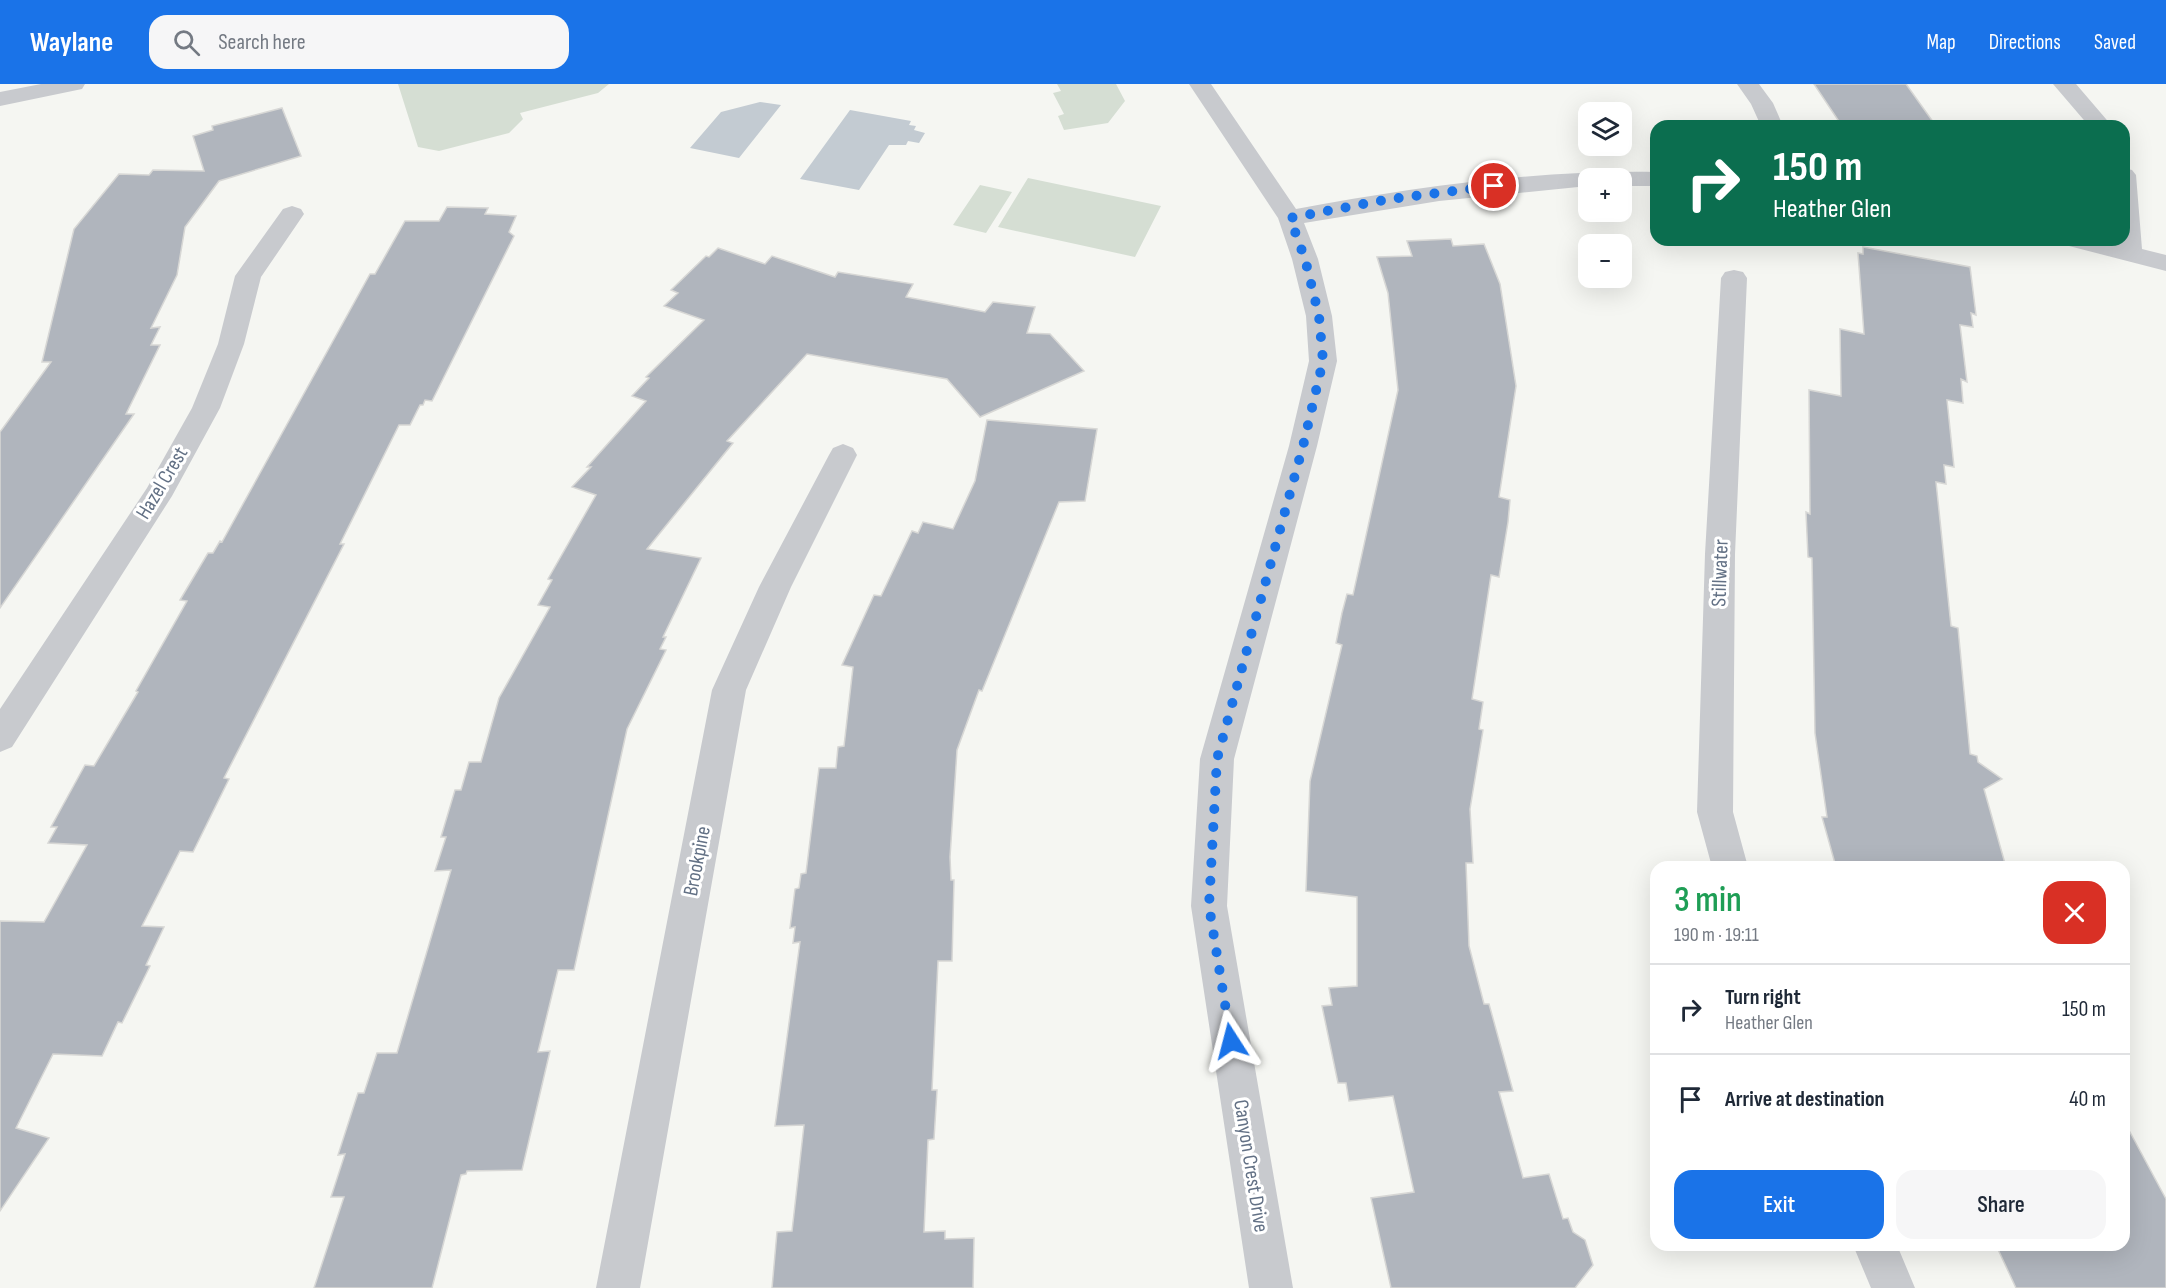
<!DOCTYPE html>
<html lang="en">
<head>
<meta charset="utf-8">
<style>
  :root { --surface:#fff; --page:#f6f6f7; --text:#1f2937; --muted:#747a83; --line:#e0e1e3; --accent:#1a73e8 }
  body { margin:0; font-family:"Sofia Sans Condensed",sans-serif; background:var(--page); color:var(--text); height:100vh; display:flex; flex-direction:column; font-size:22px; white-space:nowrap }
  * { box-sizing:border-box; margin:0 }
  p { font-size:20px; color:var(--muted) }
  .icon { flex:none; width:33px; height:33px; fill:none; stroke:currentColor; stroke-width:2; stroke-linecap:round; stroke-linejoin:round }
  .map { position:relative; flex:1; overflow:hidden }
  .side { position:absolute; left:1650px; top:777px; width:480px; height:390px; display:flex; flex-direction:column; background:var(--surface); border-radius:18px; box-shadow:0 6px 24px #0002 }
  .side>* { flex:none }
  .banner { position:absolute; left:1650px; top:36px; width:480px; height:126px; border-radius:18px; box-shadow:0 6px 24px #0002; background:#0b6e4f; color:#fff; overflow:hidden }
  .fabs { position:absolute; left:1578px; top:18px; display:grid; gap:12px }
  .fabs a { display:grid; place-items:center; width:54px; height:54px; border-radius:12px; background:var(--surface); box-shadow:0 6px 24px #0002; font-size:30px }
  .pin { position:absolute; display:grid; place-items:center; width:51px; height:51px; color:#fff; margin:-26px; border:3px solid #fff; border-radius:50%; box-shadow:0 2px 6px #0007 }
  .me { position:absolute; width:66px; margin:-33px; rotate:351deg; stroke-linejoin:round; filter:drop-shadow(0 0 4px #0008) }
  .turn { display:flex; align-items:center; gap:21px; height:126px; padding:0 24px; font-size:27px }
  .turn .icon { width:78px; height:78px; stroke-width:2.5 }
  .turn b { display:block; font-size:42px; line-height:51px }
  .round { display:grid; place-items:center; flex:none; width:63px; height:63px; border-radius:18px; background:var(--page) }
  .summary { display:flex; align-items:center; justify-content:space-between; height:102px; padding:0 24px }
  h1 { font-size:36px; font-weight:600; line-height:45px; color:#1e9e55 }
  .action { display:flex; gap:12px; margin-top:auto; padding:12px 24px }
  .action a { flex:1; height:69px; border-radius:18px; background:var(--accent); color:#fff; font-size:24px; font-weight:600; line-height:69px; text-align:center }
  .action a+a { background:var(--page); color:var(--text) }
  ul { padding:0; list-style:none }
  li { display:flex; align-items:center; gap:18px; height:90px; padding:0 24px; border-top:2px solid var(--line) }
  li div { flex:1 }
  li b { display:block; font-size:22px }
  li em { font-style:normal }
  header { display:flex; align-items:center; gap:36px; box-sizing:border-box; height:84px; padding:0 30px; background:var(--accent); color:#fff }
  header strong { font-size:28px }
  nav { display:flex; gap:33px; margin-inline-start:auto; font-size:21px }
  .search { width:420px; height:54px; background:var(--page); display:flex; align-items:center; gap:15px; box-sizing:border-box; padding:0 21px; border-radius:18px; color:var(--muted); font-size:22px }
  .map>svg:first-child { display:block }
  .green { fill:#d5ded3 }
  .water { fill:#c3cbd2 }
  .building { fill:#b0b5bd; stroke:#d7d7d5; stroke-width:1.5 }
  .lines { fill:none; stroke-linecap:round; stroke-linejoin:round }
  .minor { fill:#c8cace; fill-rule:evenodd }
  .route { stroke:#1a73e8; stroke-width:10; stroke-dasharray:0 18 }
  .labels { text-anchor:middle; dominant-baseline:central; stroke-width:6; stroke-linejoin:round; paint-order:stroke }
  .street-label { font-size:21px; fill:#637185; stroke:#fff }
</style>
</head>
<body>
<header>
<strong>Waylane</strong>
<div class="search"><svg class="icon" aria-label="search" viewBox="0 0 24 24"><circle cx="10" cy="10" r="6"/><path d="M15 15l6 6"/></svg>Search here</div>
<nav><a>Map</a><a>Directions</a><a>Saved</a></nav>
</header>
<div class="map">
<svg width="2166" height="1204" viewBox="0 0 2166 1204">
  <rect width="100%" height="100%" fill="#f5f6f2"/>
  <path class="green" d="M 398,0 L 609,0 L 598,9 L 520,29 L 523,35 L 509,49 L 439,67 L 418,63 Z
    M 1057,0 L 1116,0 L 1125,17 L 1108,39 L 1064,46 L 1058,32 L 1064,30 L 1053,9 L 1061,7 Z
    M 1028,94 L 1161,122 L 1135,173 L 998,143 Z
    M 980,101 L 1012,108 L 986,149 L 953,141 Z"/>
  <path class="water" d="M 760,18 L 781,21 L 739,74 L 690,64 L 721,28 Z
    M 850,26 L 911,37 L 909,41 L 916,42 L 914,46 L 925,49 L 919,59 L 908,57 L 906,61 L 889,61 L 859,106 L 800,95 Z"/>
  <path class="building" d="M 1814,0 L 1906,0 L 1936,42 L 1842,42 Z
    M 282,24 L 301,72 L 219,97 L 185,143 L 177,191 L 151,244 L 160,243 L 151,261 L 160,261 L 126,330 L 134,330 L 0,524 L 0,348 L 51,278 L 42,278 L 74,145 L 119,90 L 149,91 L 153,86 L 204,87 L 193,52 L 213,46 L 212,42 Z
    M 447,123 L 488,124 L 485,130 L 516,132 L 509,148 L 514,152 L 432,317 L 425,316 L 423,321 L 420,321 L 410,341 L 399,341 L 340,460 L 344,460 L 224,694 L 229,695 L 193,768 L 180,767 L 142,842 L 164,843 L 146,881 L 150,882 L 122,939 L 118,938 L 102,972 L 53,970 L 16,1044 L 49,1054 L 0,1127 L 0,837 L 44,838 L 87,761 L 48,759 L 57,743 L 51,743 L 85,681 L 94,682 L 138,608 L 136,607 L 187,517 L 180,516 L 208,469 L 213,469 L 220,457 L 222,458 L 370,190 L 375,190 L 405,137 L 439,137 Z
    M 1451,155 L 1453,162 L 1484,160 L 1500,200 L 1516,302 L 1499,413 L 1510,416 L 1508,438 L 1499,493 L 1491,491 L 1472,615 L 1483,618 L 1479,645 L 1483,646 L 1470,725 L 1473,779 L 1466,779 L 1469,862 L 1484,920 L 1489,920 L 1513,1007 L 1499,1008 L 1523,1094 L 1549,1090 L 1563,1135 L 1568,1134 L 1573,1148 L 1585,1156 L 1593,1181 L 1575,1204 L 1391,1204 L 1371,1114 L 1414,1108 L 1393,1012 L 1349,1017 L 1346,999 L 1338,999 L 1322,922 L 1332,921 L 1329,904 L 1357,902 L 1357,813 L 1306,807 L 1310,697 L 1342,561 L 1336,559 L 1342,529 L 1347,510 L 1353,511 L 1398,306 L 1388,209 L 1377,173 L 1412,172 L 1407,157 Z
    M 1863,163 L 1970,183 L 1976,231 L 1971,229 L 1973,243 L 1960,241 L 1967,298 L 1961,295 L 1963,319 L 1947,316 L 1954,383 L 1944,381 L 1946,400 L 1936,398 L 1951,542 L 1958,544 L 1970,670 L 1977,672 L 1978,678 L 2002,695 L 1984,705 L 2006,783 L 1836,783 L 1822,733 L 1827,733 L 1815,649 L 1812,474 L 1808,473 L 1806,428 L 1810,430 L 1809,306 L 1841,312 L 1840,245 L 1864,250 L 1858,169 L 1863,170 Z
    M 718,164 L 765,180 L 772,172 L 835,193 L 838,188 L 913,200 L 906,213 L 985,228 L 993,218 L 1035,223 L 1027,249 L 1050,250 L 1084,287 L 980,333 L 947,295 L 807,270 L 727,357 L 733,359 L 647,465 L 701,474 L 663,553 L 666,553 L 660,565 L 666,566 L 627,645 L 574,886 L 558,886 L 538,968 L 550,967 L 522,1086 L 467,1087 L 466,1090 L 461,1091 L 432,1204 L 314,1204 L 344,1113 L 331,1113 L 345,1070 L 338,1071 L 358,1009 L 364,1009 L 377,969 L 397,969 L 451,786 L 435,787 L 446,753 L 441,753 L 455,706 L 461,706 L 469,678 L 481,678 L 499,614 L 550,523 L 538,521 L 552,496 L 548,495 L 596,411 L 572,403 L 591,383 L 587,383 L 646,317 L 632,312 L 649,294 L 646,293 L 704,236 L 664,222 L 678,209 L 671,206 L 706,172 L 709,173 Z
    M 987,336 L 1097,345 L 1085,417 L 1059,418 L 982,607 L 979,606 L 957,666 L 950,773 L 951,796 L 954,796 L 952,877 L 938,877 L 932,1006 L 937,1006 L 934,1055 L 928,1056 L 924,1148 L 945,1147 L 945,1155 L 974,1154 L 973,1204 L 772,1204 L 777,1148 L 792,1147 L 804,1041 L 775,1042 L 800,858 L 793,859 L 795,843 L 790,844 L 795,805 L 799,804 L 801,790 L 806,789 L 819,684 L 836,684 L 838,663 L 844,662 L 853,583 L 842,581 L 874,511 L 881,512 L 912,447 L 918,449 L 923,438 L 953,445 L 975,397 Z
    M 2124,1037 L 2166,1115 L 2166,1204 L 2016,1204 L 1996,1161 L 2124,1161 Z"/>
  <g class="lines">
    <path class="minor" d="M 41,0 L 85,0 L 82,5 L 0,22 L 0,8 Z
      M 1189,0 L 1211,0 L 1296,125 C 1415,103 1535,86 1656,88 L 1656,102 L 1622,102 L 1622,94 L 1588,94 L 1588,102 L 1439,117 L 1304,139 L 1318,175 L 1332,232 L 1337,277 L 1317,362 L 1234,675 L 1227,822 L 1293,1204 L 1249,1204 L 1191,822 L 1200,675 L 1289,362 L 1309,277 L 1306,232 L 1292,175 L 1278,134 Z
      M 1737,0 L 1759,0 L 1773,19 L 1783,42 L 1761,42 L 1751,20 Z
      M 2053,0 L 2076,0 L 2112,42 L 2089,42 Z
      M 2124,84 L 2132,86 L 2136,91 L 2142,165 L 2166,171 L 2166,187 L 2069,162 L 2066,156 L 2117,158 L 2117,156 L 2124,156 Z
      M 292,122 L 301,125 L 304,130 L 261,193 L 244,260 L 220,324 L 172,412 L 12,663 L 0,668 L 0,625 L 147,404 L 192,324 L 218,260 L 235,192 L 283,125 Z
      M 1734,186 L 1743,188 L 1747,194 L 1735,470 L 1733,728 L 1748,783 L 1712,783 L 1697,728 L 1705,470 L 1721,194 L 1725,188 Z
      M 843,360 L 853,364 L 857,371 L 791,503 L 746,606 L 640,1204 L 596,1204 L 712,606 L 759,503 L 829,371 L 833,364 Z
      M 1853,1161 L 1897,1161 L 1915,1204 L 1871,1204 Z"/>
  </g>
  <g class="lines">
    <path class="route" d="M 1231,957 L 1209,822 L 1217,675 L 1303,362 L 1323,277 L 1319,232 L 1305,175 L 1290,134 L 1390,115 L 1494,102"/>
  </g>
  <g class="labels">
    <g class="street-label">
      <text transform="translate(162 399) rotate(-59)">Hazel Crest</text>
      <text transform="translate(1720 489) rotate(-88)">Stillwater</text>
      <text transform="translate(697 777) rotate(-79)">Brookpine</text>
      <text transform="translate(1251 1082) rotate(81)">Canyon Crest Drive</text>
    </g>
  </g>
</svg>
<div class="fabs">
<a><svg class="icon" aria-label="layers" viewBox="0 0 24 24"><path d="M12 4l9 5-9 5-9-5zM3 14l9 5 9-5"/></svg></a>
<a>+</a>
<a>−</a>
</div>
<div class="pin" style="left:1494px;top:102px;background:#d93025"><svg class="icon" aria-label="arrive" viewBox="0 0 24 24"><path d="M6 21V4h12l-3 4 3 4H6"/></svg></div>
<svg class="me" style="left:1231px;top:957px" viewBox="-20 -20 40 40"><path d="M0-17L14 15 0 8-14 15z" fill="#1a73e8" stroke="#fff" stroke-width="4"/></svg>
<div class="banner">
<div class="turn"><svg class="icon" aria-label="right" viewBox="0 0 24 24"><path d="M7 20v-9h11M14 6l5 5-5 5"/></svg><div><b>150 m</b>Heather Glen</div></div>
</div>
<section class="side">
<div class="summary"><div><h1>3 min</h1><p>190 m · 19:11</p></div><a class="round" style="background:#d93025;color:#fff"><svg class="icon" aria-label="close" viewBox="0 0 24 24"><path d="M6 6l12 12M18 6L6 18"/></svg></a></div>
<ul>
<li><svg class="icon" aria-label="right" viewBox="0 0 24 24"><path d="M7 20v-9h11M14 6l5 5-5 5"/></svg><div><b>Turn right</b><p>Heather Glen</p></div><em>150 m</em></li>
<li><svg class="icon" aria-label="arrive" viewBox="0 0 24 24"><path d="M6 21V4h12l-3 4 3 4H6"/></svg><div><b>Arrive at destination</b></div><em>40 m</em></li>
</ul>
<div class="action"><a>Exit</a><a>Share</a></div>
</section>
</div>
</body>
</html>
